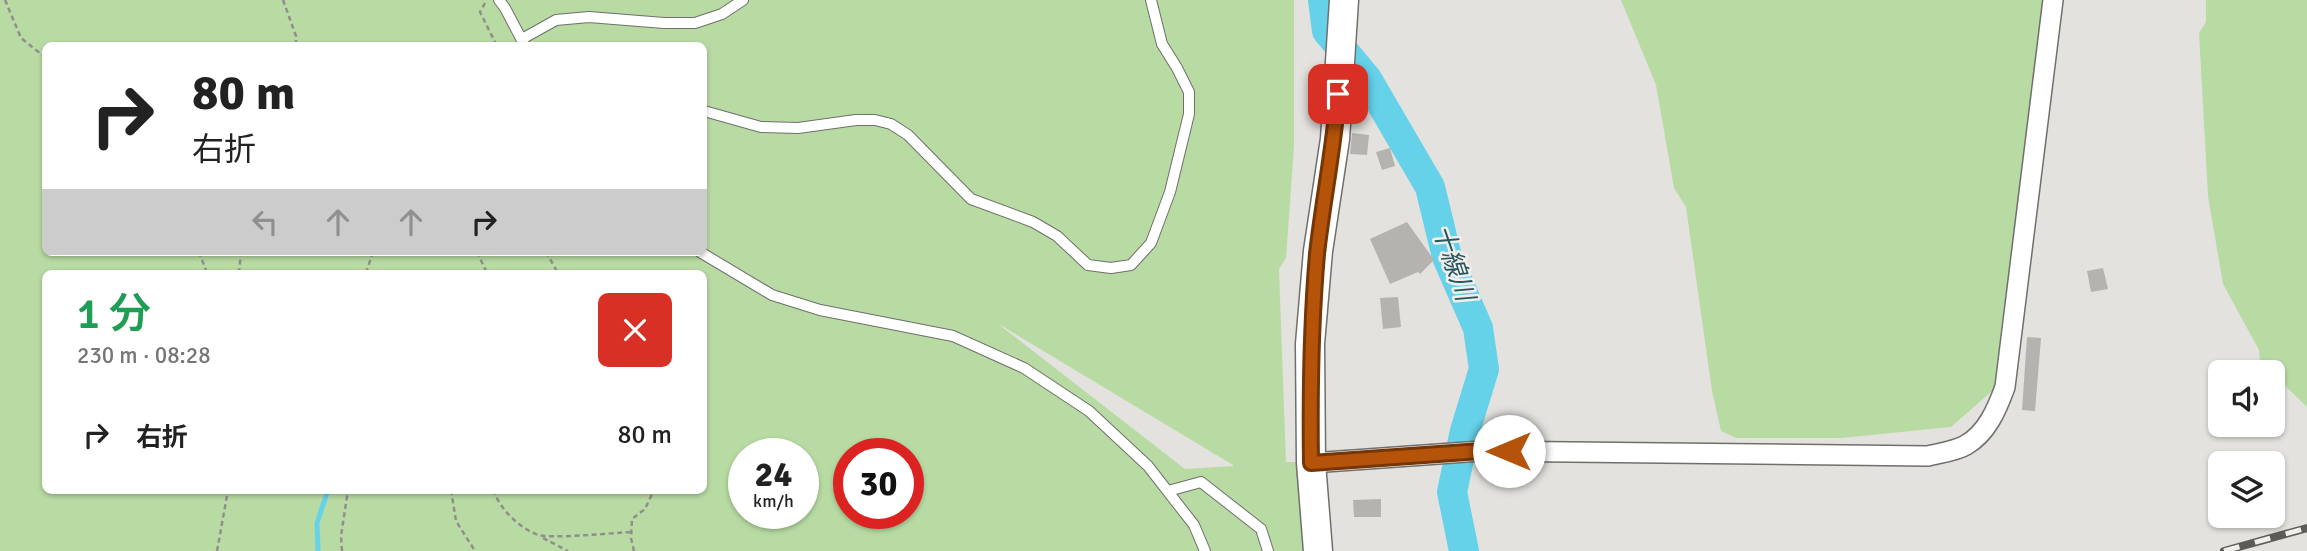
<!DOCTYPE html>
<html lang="ja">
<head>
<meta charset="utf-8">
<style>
  :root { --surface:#fff; --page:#f2f2f2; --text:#222; --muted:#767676 }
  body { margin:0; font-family:Signika,"Noto Sans JP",sans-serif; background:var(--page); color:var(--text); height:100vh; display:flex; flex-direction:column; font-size:26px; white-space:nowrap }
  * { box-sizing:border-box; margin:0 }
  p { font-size:23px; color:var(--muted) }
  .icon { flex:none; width:38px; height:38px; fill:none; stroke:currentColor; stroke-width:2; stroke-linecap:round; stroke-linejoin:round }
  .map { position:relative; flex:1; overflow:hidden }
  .details { position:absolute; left:42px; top:270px; width:665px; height:224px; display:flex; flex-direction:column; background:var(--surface); border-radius:10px; box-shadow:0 2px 5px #0004 }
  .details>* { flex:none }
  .hud { position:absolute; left:42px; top:42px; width:665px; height:214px; border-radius:10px; box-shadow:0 2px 5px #0004; background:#fff; color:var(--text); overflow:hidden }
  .tools { position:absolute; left:2208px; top:360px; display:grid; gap:14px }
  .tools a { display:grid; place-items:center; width:77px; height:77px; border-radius:10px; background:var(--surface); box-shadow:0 2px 5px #0004; font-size:35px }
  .speed { position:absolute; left:728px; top:438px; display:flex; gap:14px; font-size:35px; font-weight:700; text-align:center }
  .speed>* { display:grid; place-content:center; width:91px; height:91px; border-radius:50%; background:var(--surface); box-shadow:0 2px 5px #0004; line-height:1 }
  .speed small { font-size:18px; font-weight:400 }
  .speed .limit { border:10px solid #d22; background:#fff; color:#111 }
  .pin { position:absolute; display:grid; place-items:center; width:60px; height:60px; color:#fff; margin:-30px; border-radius:14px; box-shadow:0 4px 10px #0006 }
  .me { position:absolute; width:77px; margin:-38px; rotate:270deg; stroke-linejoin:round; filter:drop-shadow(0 0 5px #0008) }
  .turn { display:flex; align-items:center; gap:24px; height:147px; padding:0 35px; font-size:32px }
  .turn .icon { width:91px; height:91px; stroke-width:2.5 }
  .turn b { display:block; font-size:49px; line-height:60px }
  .lanes { display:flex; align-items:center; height:66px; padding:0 35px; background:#0003; justify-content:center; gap:35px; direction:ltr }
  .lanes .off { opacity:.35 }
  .round { display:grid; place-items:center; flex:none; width:74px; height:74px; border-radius:10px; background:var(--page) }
  .summary { display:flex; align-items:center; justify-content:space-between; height:119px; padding:0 35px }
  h1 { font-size:42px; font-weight:600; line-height:52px; color:#1e9e55 }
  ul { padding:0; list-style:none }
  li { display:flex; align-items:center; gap:21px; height:91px; padding:0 35px }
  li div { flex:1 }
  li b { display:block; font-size:26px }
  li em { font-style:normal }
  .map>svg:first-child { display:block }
  .green { fill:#b8dba3; fill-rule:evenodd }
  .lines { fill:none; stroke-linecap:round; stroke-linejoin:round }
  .stream { stroke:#66d2ea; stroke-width:5 }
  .river { stroke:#66d2ea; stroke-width:30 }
  .building { fill:#b4b3af }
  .lane-casing { stroke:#706f6b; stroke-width:12 }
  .street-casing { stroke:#706f6b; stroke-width:22 }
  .secondary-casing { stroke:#706f6b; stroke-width:31 }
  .path { stroke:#918f8c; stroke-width:2.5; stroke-dasharray:5 3.5; stroke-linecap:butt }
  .lane { stroke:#fff; stroke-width:10 }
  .street { stroke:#fff; stroke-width:19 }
  .secondary { stroke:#fff; stroke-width:28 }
  .rail-casing { stroke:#5c5b58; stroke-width:8 }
  .rail { stroke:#f1efeb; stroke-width:5; stroke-dasharray:16; stroke-linecap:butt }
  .route-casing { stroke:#753606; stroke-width:18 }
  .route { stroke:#b45309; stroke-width:12 }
  .labels { text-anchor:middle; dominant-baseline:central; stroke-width:5; stroke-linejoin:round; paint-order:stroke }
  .water-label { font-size:26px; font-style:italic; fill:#285761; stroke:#f1efeb }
</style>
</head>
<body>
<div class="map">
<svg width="2307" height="551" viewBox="0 0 2307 551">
  <rect width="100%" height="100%" fill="#e4e2de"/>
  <path class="green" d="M 0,0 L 1294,0 L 1294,146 L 1286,258 L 1279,269 L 1286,462 L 1304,462 L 1310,551 L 0,551 ZM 46,46 L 704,46 L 704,252 L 46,252 ZM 46,273 L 704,273 L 704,490 L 46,490 ZM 997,323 L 1233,465 L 1233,466 L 1185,469 ZM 744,453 L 803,453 L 803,513 L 744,513 ZM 849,453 L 908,453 L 908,513 L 849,513 Z
    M 1621,0 L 2049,0 L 1999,385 L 1951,427 L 1842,438 L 1736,438 L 1721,431 L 1712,391 L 1686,207 L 1674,188 L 1656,85 Z
    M 2206,0 L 2307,0 L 2307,407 L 2260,361 L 2259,350 L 2223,284 L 2208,196 L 2199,33 L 2206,22 Z"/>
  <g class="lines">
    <path class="stream" d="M 318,551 L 317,523 L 328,490"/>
    <path class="river" d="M 1323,0 L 1327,31 L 1367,79 L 1430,187 L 1447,257 L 1478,328 L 1484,369 L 1465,431 L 1452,492 L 1464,551"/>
  </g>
  <path class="building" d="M 1352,133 L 1369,135 L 1367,155 L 1350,154 Z
    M 1390,148 L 1395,166 L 1382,170 L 1376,152 Z
    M 1407,222 L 1434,260 L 1420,274 L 1418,272 L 1390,284 L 1370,239 Z
    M 2103,268 L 2108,289 L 2091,292 L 2087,271 Z
    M 1398,297 L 1401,327 L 1383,329 L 1380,298 Z
    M 2027,337 L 2041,338 L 2035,411 L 2022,410 Z
    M 1381,499 L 1381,517 L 1354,517 L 1353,500 Z"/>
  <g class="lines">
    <defs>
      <path id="lane" d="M 499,0 L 505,8 L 525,46
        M 522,39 L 556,20 L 589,17 L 664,23 L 695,23 L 722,14 L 743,0
        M 704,111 L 761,127 L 798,128 L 856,120 L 875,120 L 891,124 L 908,135 L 971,199 L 1033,222 L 1057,236 L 1088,265 L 1111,268 L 1131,265 L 1151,243 L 1170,192 L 1189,114 L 1189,92 L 1177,68 L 1162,44 L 1151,0
        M 700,252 L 772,295 L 820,310 L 953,336 L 1024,368 L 1089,411 L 1148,466 L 1194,525 L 1205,551
        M 1168,491 L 1201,482 L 1261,529 L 1268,551"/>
      <path id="street" d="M 1311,463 L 1481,451 L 1928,456 C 1940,453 1956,451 1966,445 C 1987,433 1997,409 2005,387 L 2053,0"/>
      <path id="secondary" d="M 1318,551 L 1311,463 L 1310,344 L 1318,251 L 1335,139 L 1344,0"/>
    </defs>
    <use href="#lane" class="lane-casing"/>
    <use href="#street" class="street-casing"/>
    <use href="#secondary" class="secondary-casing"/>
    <path class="path" d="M 5,0 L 21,38 L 46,58
      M 283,0 L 296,36 L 296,46
      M 485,3 L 480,12 L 497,46
      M 199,252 L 207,273
      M 477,252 L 487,273
      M 546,252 L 558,273
      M 239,273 L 241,252
      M 366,273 L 373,252
      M 451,490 L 456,521 L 475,551
      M 493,490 C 501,510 518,527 538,535 C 550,539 614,533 631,532
      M 543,538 L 568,551
      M 217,551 L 228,490
      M 342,551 L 341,536 L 348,490
      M 634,551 L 631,538 L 632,519 L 645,509 L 654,490"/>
    <use href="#lane" class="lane"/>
    <use href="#street" class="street"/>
    <use href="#secondary" class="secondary"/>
    <defs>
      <path id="rail" d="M 2224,551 L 2307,528"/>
    </defs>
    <use href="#rail" class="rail-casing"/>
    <use href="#rail" class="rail"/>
  </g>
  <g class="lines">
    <defs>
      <path id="route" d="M 1338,94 C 1334,148 1323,200 1317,254 C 1311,324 1310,393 1311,463 L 1481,451 L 1509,451"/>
    </defs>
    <use href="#route" class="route-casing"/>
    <use href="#route" class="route"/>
  </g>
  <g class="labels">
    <g class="water-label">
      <text transform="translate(1453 263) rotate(71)">十線川</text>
    </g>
  </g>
</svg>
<div class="tools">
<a><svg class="icon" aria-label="sound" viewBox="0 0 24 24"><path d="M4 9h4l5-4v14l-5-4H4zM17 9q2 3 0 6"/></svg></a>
<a><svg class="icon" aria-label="layers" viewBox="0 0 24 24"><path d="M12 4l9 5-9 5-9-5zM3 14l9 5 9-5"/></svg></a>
</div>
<div class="speed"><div>24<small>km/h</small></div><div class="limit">30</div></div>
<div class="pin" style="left:1338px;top:94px;background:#d93025"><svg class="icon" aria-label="arrive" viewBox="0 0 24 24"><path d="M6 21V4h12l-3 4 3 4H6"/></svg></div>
<svg class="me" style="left:1509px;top:451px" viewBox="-20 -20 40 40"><circle r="19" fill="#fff"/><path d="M0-13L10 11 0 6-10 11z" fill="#b45309"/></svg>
<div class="hud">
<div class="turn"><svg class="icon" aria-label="right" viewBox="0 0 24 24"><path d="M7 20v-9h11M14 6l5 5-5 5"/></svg><div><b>80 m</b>右折</div></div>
<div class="lanes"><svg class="icon off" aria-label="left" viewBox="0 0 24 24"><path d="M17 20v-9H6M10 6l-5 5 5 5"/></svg><svg class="icon off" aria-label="ahead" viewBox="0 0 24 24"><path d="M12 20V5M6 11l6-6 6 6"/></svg><svg class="icon off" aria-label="ahead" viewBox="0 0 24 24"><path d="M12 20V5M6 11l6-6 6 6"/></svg><svg class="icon" aria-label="right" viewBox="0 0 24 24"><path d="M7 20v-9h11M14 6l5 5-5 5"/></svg></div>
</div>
<section class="details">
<div class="summary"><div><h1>1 分</h1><p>230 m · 08:28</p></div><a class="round" style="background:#d93025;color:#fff"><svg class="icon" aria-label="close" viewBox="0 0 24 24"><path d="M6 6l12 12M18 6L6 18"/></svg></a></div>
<ul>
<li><svg class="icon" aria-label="right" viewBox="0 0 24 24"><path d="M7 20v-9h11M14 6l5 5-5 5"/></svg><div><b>右折</b></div><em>80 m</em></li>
</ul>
</section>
</div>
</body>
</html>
